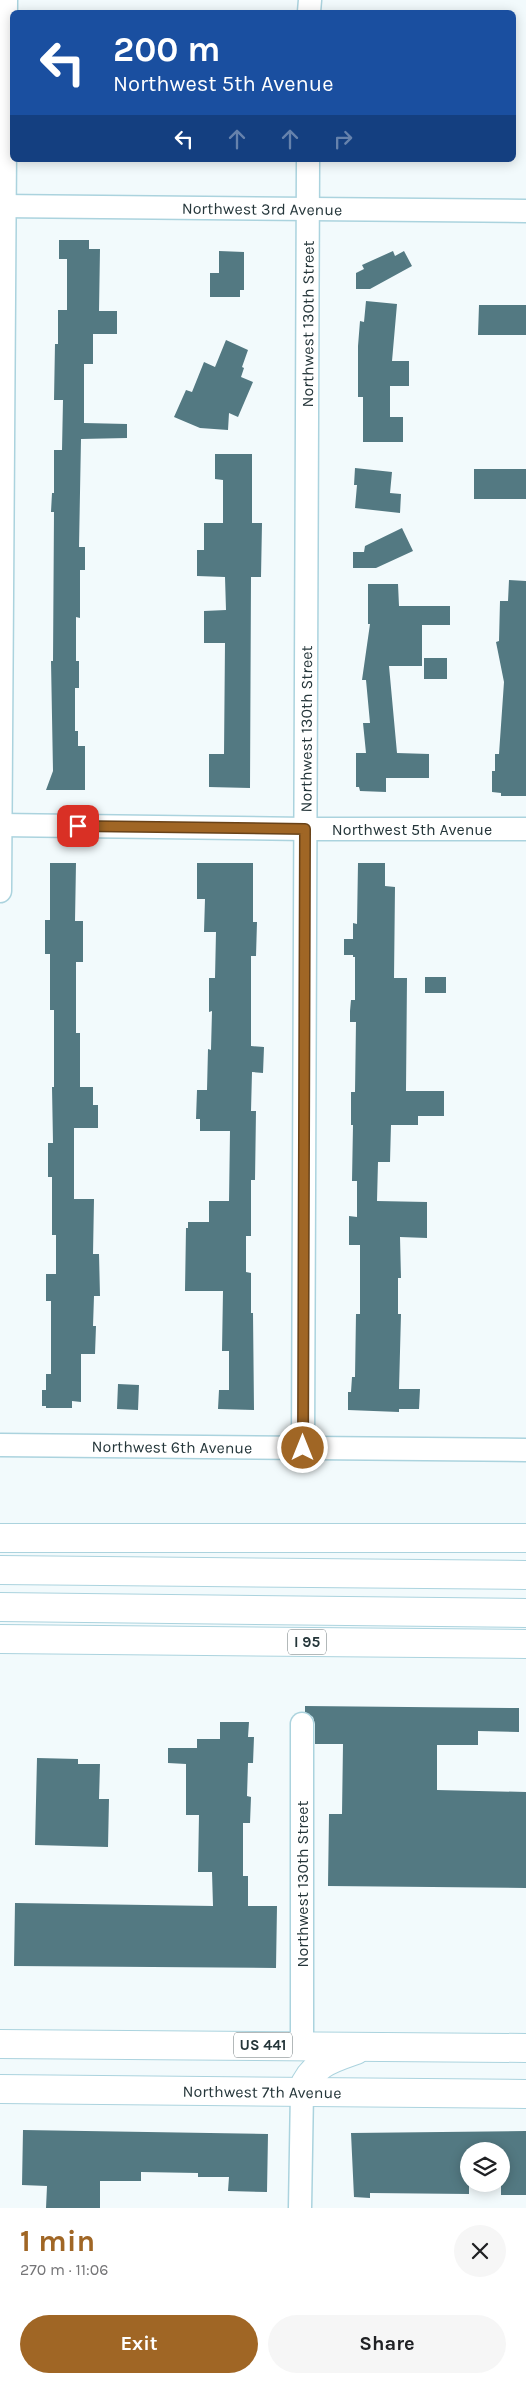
<!DOCTYPE html>
<html lang="en">
<head>
<meta charset="utf-8">
<style>
  :root { --surface:#fff; --page:#f6f6f6; --text:#202124; --muted:#757577; --accent:#a06625 }
  body { margin:0; font-family:Karla,sans-serif; background:var(--page); color:var(--text); height:100vh; display:flex; flex-direction:column; font-size:19px; white-space:nowrap }
  * { box-sizing:border-box; margin:0 }
  p { font-size:16px; color:var(--muted) }
  .icon { flex:none; width:28px; height:28px; fill:none; stroke:currentColor; stroke-width:2; stroke-linecap:round; stroke-linejoin:round }
  .map { position:relative; height:2208px; overflow:hidden }
  .panel { display:flex; flex-direction:column; background:var(--surface); flex:1 }
  .panel>* { flex:none }
  .banner { position:absolute; left:10px; top:10px; width:506px; height:152px; border-radius:8px; box-shadow:0 2px 12px #0003; background:#1a4fa0; color:#fff; overflow:hidden }
  .tools { position:absolute; left:460px; top:2142px; display:grid; gap:10px }
  .tools a { display:grid; place-items:center; width:50px; height:50px; border-radius:50%; background:var(--surface); box-shadow:0 2px 12px #0003; font-size:25px }
  .pin { position:absolute; display:grid; place-items:center; width:42px; height:42px; color:#fff; margin:-21px; border-radius:10px; box-shadow:0 2px 8px #0006 }
  .me { position:absolute; width:55px; margin:-28px; rotate:0deg; stroke-linejoin:round; filter:drop-shadow(0 0 4px #0008) }
  .turn { display:flex; align-items:center; gap:18px; height:105px; padding:0 20px; font-size:22px }
  .turn .icon { width:65px; height:65px; stroke-width:2.5 }
  .turn b { display:block; font-size:35px; line-height:42px }
  .lanes { display:flex; align-items:center; height:48px; padding:0 20px; background:#0003; justify-content:center; gap:25px; direction:ltr }
  .lanes .off { opacity:.35 }
  .round { display:grid; place-items:center; flex:none; width:52px; height:52px; border-radius:26px; background:var(--page) }
  .head { display:flex; align-items:center; justify-content:space-between; height:85px; padding:0 20px }
  h1 { font-size:30px; font-weight:700; line-height:38px; color:var(--accent) }
  .cta { display:flex; gap:10px; margin-top:auto; padding:10px 20px }
  .cta a { flex:1; height:58px; border-radius:30px; background:var(--accent); color:#fff; font-size:20px; font-weight:700; line-height:58px; text-align:center }
  .cta a+a { background:var(--page); color:var(--text) }
  .map>svg:first-child { display:block }
  .building { fill:#537982 }
  .lines { fill:none; stroke-linecap:round; stroke-linejoin:round }
  .minor-casing { stroke:#abd3de; stroke-width:25 }
  .primary-casing { stroke:#abd3de; stroke-width:30 }
  .motorway-casing { stroke:#abd3de; stroke-width:30 }
  .minor { stroke:#fff; stroke-width:22 }
  .primary { stroke:#fff; stroke-width:28 }
  .motorway { stroke:#fff; stroke-width:28 }
  .route-casing { stroke:#684218; stroke-width:12 }
  .route { stroke:#a06625; stroke-width:9 }
  .labels { text-anchor:middle; dominant-baseline:central; stroke-width:5; stroke-linejoin:round; paint-order:stroke }
  .shield { fill:#fff; stroke:#667275; stroke-width:1 }
  .shield-label { font-size:15px; font-weight:bold; fill:#25363a }
  .street-label { font-size:16px; fill:#25363a; stroke:#fff }
</style>
</head>
<body>
<div class="map">
<svg width="526" height="2208" viewBox="0 0 526 2208">
  <rect width="100%" height="100%" fill="#f2fafc"/>
  <path class="building" d="M 59,240 L 89,240 L 89,249 L 100,249 L 99,311 L 117,311 L 117,334 L 93,334 L 93,364 L 84,364 L 84,423 L 127,424 L 127,438 L 81,439 L 79,547 L 85,547 L 85,570 L 80,570 L 80,618 L 76,617 L 76,661 L 79,661 L 79,688 L 75,688 L 75,731 L 78,731 L 78,746 L 85,746 L 85,790 L 46,790 L 53,771 L 51,661 L 53,661 L 54,512 L 51,512 L 52,493 L 54,493 L 54,450 L 62,450 L 63,400 L 54,400 L 55,344 L 58,344 L 58,310 L 67,310 L 67,259 L 59,259 Z
    M 219,251 L 244,252 L 244,290 L 240,290 L 240,297 L 210,297 L 210,273 L 219,273 Z
    M 393,251 L 395,256 L 404,251 L 412,266 L 370,289 L 356,289 L 356,273 L 364,269 L 362,265 Z
    M 366,301 L 397,304 L 392,361 L 409,361 L 409,386 L 390,386 L 390,417 L 403,417 L 403,442 L 363,442 L 363,397 L 358,397 L 358,346 L 360,321 L 364,322 Z
    M 479,305 L 526,305 L 526,335 L 478,335 Z
    M 226,340 L 248,350 L 242,367 L 244,368 L 241,377 L 253,382 L 238,417 L 229,413 L 228,430 L 200,428 L 174,417 L 186,390 L 192,392 L 204,362 L 215,367 Z
    M 215,454 L 252,454 L 252,523 L 262,523 L 261,577 L 251,577 L 250,788 L 209,787 L 209,754 L 224,754 L 225,643 L 204,643 L 204,611 L 226,610 L 225,577 L 197,576 L 197,550 L 204,550 L 204,523 L 223,523 L 223,480 L 215,479 Z
    M 355,468 L 392,472 L 390,493 L 401,494 L 400,513 L 355,508 L 357,485 L 354,485 Z
    M 474,469 L 526,469 L 526,499 L 474,499 Z
    M 402,528 L 413,551 L 376,568 L 353,568 L 353,552 L 364,552 L 365,546 Z
    M 509,580 L 526,581 L 526,796 L 501,796 L 501,793 L 492,792 L 492,771 L 495,771 L 495,754 L 499,754 L 504,682 L 496,642 L 499,641 L 500,601 L 508,601 Z
    M 368,584 L 398,584 L 399,606 L 450,606 L 450,625 L 422,625 L 422,666 L 389,666 L 397,753 L 429,754 L 429,778 L 386,778 L 386,792 L 360,791 L 359,787 L 356,787 L 356,753 L 366,753 L 363,723 L 370,723 L 366,680 L 362,680 L 370,624 L 368,624 Z
    M 424,658 L 447,658 L 447,679 L 424,679 Z
    M 50,863 L 76,863 L 75,921 L 83,921 L 83,962 L 76,962 L 76,1033 L 80,1033 L 80,1087 L 93,1087 L 93,1105 L 98,1105 L 98,1128 L 74,1128 L 74,1199 L 94,1199 L 93,1254 L 99,1254 L 100,1296 L 94,1296 L 93,1326 L 96,1326 L 95,1354 L 81,1354 L 81,1402 L 72,1401 L 72,1408 L 46,1408 L 46,1406 L 42,1406 L 42,1390 L 46,1390 L 46,1374 L 51,1374 L 51,1301 L 46,1301 L 46,1274 L 56,1274 L 56,1235 L 52,1235 L 52,1177 L 48,1177 L 48,1143 L 53,1143 L 52,1087 L 54,1087 L 54,1010 L 50,1010 L 50,954 L 45,954 L 45,920 L 50,920 Z
    M 197,863 L 253,863 L 253,922 L 257,922 L 256,956 L 251,956 L 251,1046 L 264,1047 L 263,1073 L 252,1072 L 251,1111 L 256,1111 L 255,1180 L 251,1180 L 251,1236 L 246,1236 L 246,1272 L 251,1273 L 251,1313 L 253,1313 L 254,1410 L 218,1409 L 219,1390 L 229,1390 L 229,1351 L 222,1351 L 223,1291 L 185,1291 L 186,1228 L 188,1228 L 188,1222 L 209,1222 L 209,1201 L 229,1201 L 230,1131 L 200,1131 L 200,1119 L 196,1119 L 197,1090 L 207,1090 L 208,1049 L 211,1050 L 212,1011 L 209,1012 L 209,978 L 215,978 L 216,932 L 204,932 L 205,899 L 197,899 Z
    M 358,863 L 385,863 L 385,886 L 395,887 L 394,978 L 407,978 L 406,1091 L 444,1091 L 444,1116 L 418,1116 L 418,1125 L 391,1125 L 390,1162 L 378,1162 L 377,1201 L 427,1202 L 427,1238 L 400,1237 L 401,1278 L 398,1278 L 398,1314 L 401,1314 L 399,1389 L 420,1389 L 419,1409 L 399,1409 L 399,1412 L 348,1410 L 348,1392 L 351,1392 L 352,1377 L 355,1377 L 356,1314 L 360,1314 L 360,1245 L 349,1245 L 349,1216 L 357,1217 L 357,1181 L 352,1181 L 353,1125 L 351,1125 L 351,1092 L 355,1092 L 356,1022 L 350,1022 L 350,1011 L 351,1000 L 355,1000 L 355,957 L 353,957 L 353,955 L 344,955 L 344,939 L 353,939 L 353,923 L 357,924 Z
    M 425,977 L 446,977 L 446,993 L 425,993 Z
    M 118,1384 L 139,1385 L 138,1410 L 117,1409 Z
    M 305,1706 L 519,1708 L 519,1732 L 478,1731 L 478,1745 L 437,1745 L 437,1790 L 526,1792 L 526,1888 L 328,1886 L 329,1814 L 342,1814 L 343,1744 L 315,1744 L 315,1724 L 313,1717 L 305,1712 Z
    M 220,1722 L 249,1722 L 248,1737 L 254,1737 L 253,1763 L 248,1763 L 247,1796 L 251,1797 L 250,1823 L 243,1823 L 243,1876 L 248,1876 L 248,1906 L 277,1906 L 276,1968 L 14,1966 L 15,1903 L 213,1906 L 212,1872 L 198,1872 L 199,1815 L 186,1815 L 186,1764 L 168,1763 L 168,1748 L 197,1748 L 197,1739 L 220,1739 Z
    M 37,1758 L 78,1759 L 78,1764 L 100,1764 L 99,1799 L 109,1799 L 108,1847 L 35,1845 Z
    M 23,2130 L 268,2134 L 267,2192 L 228,2191 L 229,2177 L 198,2177 L 198,2173 L 141,2172 L 141,2181 L 100,2181 L 100,2208 L 46,2208 L 47,2186 L 22,2185 Z
    M 526,2131 L 526,2195 L 501,2195 L 501,2151 L 469,2151 L 469,2194 L 370,2193 L 370,2198 L 354,2197 L 351,2133 Z"/>
  <g class="lines">
    <defs>
      <g id="minor">
        <path d="M 309,12 L 310,0"/>
        <path id="s1" d="M 0,206 L 526,211"/>
        <path id="s2" d="M 0,825 L 305,829 L 526,829"/>
        <path d="M 0,891 L 6,0"/>
        <path id="s3" d="M 0,1445 L 526,1450"/>
        <path id="s4" d="M 303,1448 L 308,160"/>
        <path d="M 302,2045 L 302,1724"/>
        <path d="M 300,2208 L 302,2091"/>
      </g>
      <g id="primary">
        <path d="M 0,2044 L 526,2048"/>
        <path id="s5" d="M 0,2089 L 526,2094"/>
        <path d="M 302,2091 C 312,2064 330,2059 356,2050"/>
      </g>
      <path id="motorway" d="M 0,1538 L 526,1538
        M 0,1570 L 526,1575
        M 0,1607 L 526,1613
        M 0,1639 L 526,1644"/>
    </defs>
    <use href="#minor" class="minor-casing"/>
    <use href="#primary" class="primary-casing"/>
    <use href="#motorway" class="motorway-casing"/>
    <use href="#minor" class="minor"/>
    <use href="#primary" class="primary"/>
    <use href="#motorway" class="motorway"/>
  </g>
  <g class="lines">
    <defs>
      <path id="route" d="M 78,826 L 305,829 L 303,1448"/>
    </defs>
    <use href="#route" class="route-casing"/>
    <use href="#route" class="route"/>
  </g>
  <g class="labels">
    <g class="shield">
      <rect x="288" y="1629.5" width="38" height="25" rx="4"/>
      <rect x="234" y="2032.5" width="58" height="25" rx="4"/>
    </g>
    <g class="shield-label">
      <text x="307" y="1642">I 95</text>
      <text x="263" y="2045">US 441</text>
    </g>
    <g class="street-label">
      <text stroke="none"><textPath href="#s1" startOffset="262">Northwest 3rd Avenue</textPath></text>
      <text stroke="none"><textPath href="#s4" startOffset="1124">Northwest 130th Street</textPath></text>
      <text stroke="none"><textPath href="#s4" startOffset="719">Northwest 130th Street</textPath></text>
      <text stroke="none"><textPath href="#s2" startOffset="412">Northwest 5th Avenue</textPath></text>
      <text stroke="none"><textPath href="#s3" startOffset="172">Northwest 6th Avenue</textPath></text>
      <text transform="translate(302 1884) rotate(-90)">Northwest 130th Street</text>
      <text stroke="none"><textPath href="#s5" startOffset="262">Northwest 7th Avenue</textPath></text>
    </g>
  </g>
</svg>
<div class="tools">
<a><svg class="icon" aria-label="layers" viewBox="0 0 24 24"><path d="M12 4l9 5-9 5-9-5zM3 14l9 5 9-5"/></svg></a>
</div>
<div class="pin" style="left:78px;top:826px;background:#d93025"><svg class="icon" aria-label="arrive" viewBox="0 0 24 24"><path d="M6 21V4h12l-3 4 3 4H6"/></svg></div>
<svg class="me" style="left:303px;top:1448px" viewBox="-20 -20 40 40"><circle r="17" fill="#a06625" stroke="#fff" stroke-width="3"/><path d="M0-11L8 9 0 5-8 9z" fill="#fff"/></svg>
<div class="banner">
<div class="turn"><svg class="icon" aria-label="left" viewBox="0 0 24 24"><path d="M17 20v-9H6M10 6l-5 5 5 5"/></svg><div><b>200 m</b>Northwest 5th Avenue</div></div>
<div class="lanes"><svg class="icon" aria-label="left" viewBox="0 0 24 24"><path d="M17 20v-9H6M10 6l-5 5 5 5"/></svg><svg class="icon off" aria-label="ahead" viewBox="0 0 24 24"><path d="M12 20V5M6 11l6-6 6 6"/></svg><svg class="icon off" aria-label="ahead" viewBox="0 0 24 24"><path d="M12 20V5M6 11l6-6 6 6"/></svg><svg class="icon off" aria-label="right" viewBox="0 0 24 24"><path d="M7 20v-9h11M14 6l5 5-5 5"/></svg></div>
</div>
</div>
<section class="panel">
<div class="head"><div><h1>1 min</h1><p>270 m · 11:06</p></div><a class="round"><svg class="icon" aria-label="close" viewBox="0 0 24 24"><path d="M6 6l12 12M18 6L6 18"/></svg></a></div>
<div class="cta"><a>Exit</a><a>Share</a></div>
</section>
</body>
</html>
